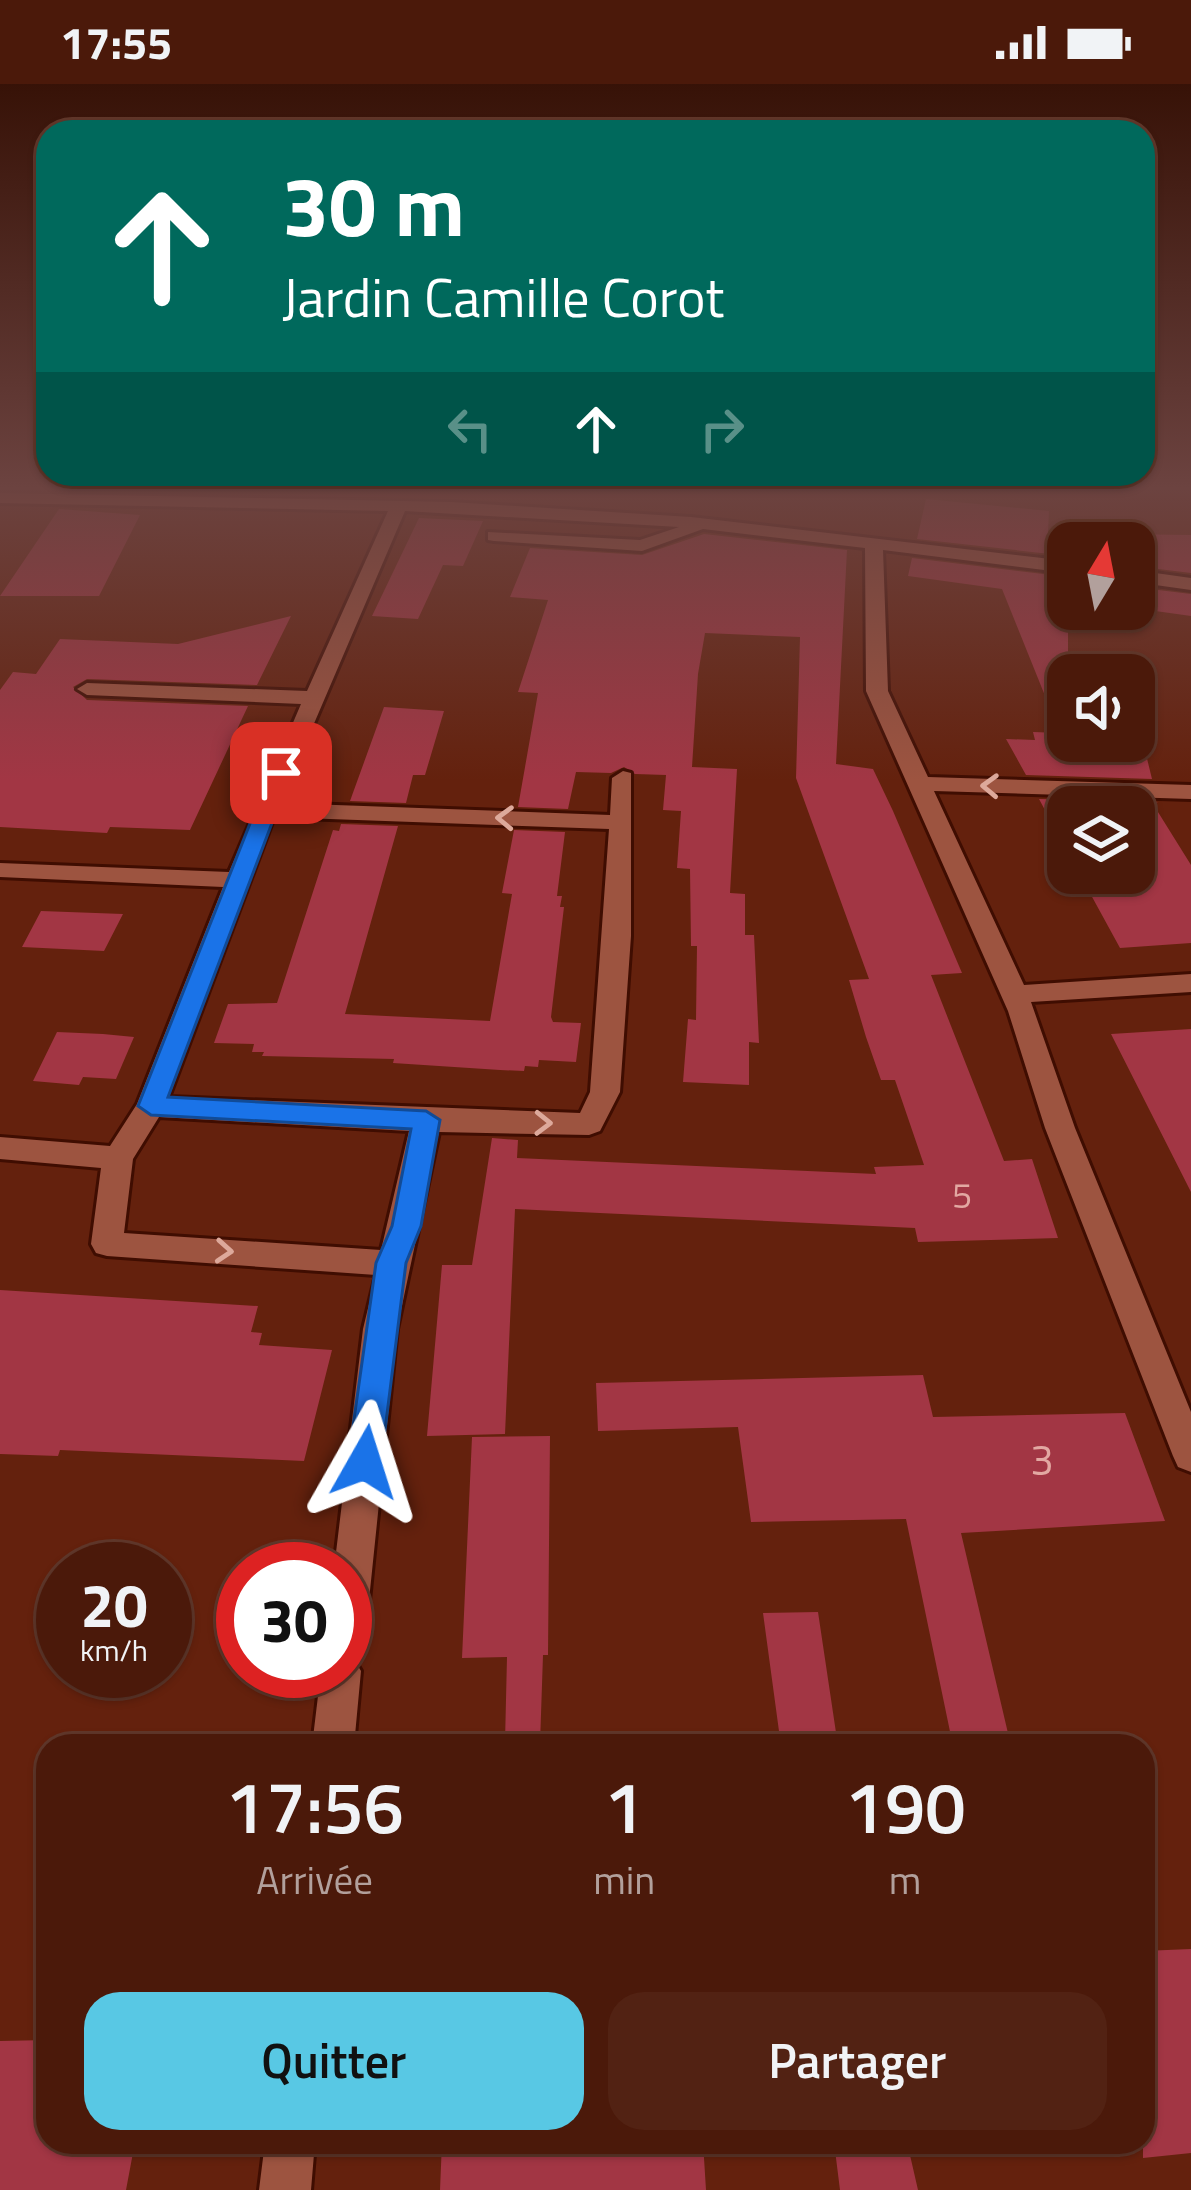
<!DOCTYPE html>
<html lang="fr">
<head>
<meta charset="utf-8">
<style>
  :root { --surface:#4b190a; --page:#522213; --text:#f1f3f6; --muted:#b2a09c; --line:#62382b; --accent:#58c8e4 }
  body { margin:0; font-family:"Titillium Web",sans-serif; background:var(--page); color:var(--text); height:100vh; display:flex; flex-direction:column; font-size:45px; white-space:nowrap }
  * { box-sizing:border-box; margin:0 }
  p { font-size:39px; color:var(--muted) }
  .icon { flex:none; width:66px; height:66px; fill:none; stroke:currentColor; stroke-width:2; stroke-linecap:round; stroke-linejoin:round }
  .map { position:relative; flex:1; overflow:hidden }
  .panel { position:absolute; left:36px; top:1650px; width:1119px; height:420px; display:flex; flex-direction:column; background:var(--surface); border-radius:36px; box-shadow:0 3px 9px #0004,0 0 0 3px var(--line) }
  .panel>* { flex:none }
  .top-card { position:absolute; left:36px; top:36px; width:1119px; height:366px; border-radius:36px; box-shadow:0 3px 9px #0004,0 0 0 3px var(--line); background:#00695c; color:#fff; overflow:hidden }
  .needle { width:78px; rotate:10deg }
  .buttons { position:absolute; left:1047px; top:438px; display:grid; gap:24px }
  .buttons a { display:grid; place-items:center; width:108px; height:108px; border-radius:24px; background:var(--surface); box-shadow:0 3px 9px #0004,0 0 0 3px var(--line); font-size:60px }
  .speed { position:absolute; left:36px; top:1458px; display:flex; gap:24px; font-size:60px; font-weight:700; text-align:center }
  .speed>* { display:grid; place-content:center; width:156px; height:156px; border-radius:50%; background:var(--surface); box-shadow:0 3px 9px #0004,0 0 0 3px var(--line); line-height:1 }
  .speed small { font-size:30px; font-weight:400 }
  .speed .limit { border:18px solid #d22; background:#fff; color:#111 }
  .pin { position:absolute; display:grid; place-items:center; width:102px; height:102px; color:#fff; margin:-51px; border-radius:24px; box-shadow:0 6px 18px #0006 }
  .me { position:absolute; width:132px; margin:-66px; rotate:6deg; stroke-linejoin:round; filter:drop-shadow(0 0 9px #0008) }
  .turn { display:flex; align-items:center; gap:42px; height:252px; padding:0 48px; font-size:54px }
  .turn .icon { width:156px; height:156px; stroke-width:2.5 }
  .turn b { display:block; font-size:84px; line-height:102px }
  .lanes { display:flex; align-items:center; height:114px; padding:0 48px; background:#0003; justify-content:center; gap:60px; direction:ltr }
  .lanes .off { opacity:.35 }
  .eta { display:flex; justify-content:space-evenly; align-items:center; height:204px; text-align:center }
  .eta b { font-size:72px; font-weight:600; line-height:84px }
  .primary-button { display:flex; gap:24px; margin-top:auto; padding:24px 48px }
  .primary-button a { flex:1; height:138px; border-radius:36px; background:var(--accent); color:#111; font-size:48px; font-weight:600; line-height:138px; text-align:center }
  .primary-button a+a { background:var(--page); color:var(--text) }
  .status { display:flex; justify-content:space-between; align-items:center; height:84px; padding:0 60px; background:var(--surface); direction:ltr }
  .status svg { height:33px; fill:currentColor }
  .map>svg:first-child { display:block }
  .building { fill:#a23644 }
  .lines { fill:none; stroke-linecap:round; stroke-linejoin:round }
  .minor-casing { stroke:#3f0d01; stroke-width:6 }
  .minor { fill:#9d5440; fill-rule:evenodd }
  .oneway { stroke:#dda99b }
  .route { fill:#1a73e8; stroke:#114b97; stroke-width:3 }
  .labels { text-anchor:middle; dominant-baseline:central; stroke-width:12; stroke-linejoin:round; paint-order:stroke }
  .number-label { font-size:36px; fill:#e2a8a2 }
  .near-number-label { font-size:42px; fill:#e2a8a2 }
</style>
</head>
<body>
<div class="status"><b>17:55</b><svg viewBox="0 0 49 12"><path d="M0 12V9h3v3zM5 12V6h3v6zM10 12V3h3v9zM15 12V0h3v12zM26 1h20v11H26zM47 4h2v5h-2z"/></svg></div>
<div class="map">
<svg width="1191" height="2106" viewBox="0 0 1191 2106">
  <rect width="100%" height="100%" fill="#64210d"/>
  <path class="building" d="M 926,415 L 1049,427 L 1048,449 L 1191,451 L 1191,489 L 1134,482 L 1134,459 L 1068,459 L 1068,472 L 917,455 Z
    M 59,425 L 140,431 L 99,512 L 0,512 Z
    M 419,434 L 483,437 L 463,482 L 443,481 L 418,535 L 372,532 Z
    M 704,450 L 847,466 L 836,680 L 873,685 L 893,727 L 962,889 L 931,891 L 1004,1077 L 1032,1075 L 1058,1154 L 918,1158 L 915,1144 L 515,1125 L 505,1350 L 427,1352 L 442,1181 L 472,1181 L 492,1054 L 518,1056 L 517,1074 L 876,1090 L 874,1083 L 924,1081 L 895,996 L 881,996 L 866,953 L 849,896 L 869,895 L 796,694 L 800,553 L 705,549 L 698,590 L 692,683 L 737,685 L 730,809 L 745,810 L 745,851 L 754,851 L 759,959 L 749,958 L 749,1001 L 683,998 L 688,935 L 696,936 L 697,862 L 691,862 L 690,785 L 677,784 L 681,727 L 663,726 L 666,691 L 635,690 L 624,683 L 611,689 L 576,688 L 568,725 L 518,723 L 538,609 L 518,608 L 548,516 L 510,513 L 530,464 L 642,471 Z
    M 912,474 L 1068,493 L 1068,578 L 1074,591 L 1068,591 L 1068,657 L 1134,657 L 1134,650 L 1141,650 L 1152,695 L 1026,691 L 1006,655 L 1035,656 L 1033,648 L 1060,649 L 1002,505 L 908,492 Z
    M 1134,503 L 1191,510 L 1191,532 L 1134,524 Z
    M 291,532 L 257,601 L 87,595 L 73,603 L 87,616 L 248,622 L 190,746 L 110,743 L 107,749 L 0,743 L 0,606 L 13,588 L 36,590 L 60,555 L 178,560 Z
    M 384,623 L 444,627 L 425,691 L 413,691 L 406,719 L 350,717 Z
    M 1039,715 L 1158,718 L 1153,720 L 1191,781 L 1191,859 L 1120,864 L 1079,789 L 1134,789 L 1134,723 L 1068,723 L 1068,769 Z
    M 341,740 L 398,742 L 345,930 L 490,937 L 512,810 L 502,809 L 514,746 L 565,748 L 557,812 L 562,812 L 560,823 L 564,823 L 551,933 L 553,938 L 581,939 L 576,978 L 539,976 L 538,983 L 525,982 L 524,987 L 500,986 L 393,979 L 394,975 L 262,972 L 264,968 L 252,968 L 254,960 L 214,959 L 228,920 L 277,919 L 333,746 L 339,747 Z
    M 41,827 L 123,830 L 104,867 L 22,863 Z
    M 1191,945 L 1191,1108 L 1111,950 Z
    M 57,948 L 103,950 L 134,953 L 116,995 L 83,993 L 79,1001 L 33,997 Z
    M 0,1206 L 258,1222 L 251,1248 L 262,1249 L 259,1261 L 332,1266 L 304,1377 L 60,1366 L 58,1372 L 0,1370 Z
    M 923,1291 L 933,1333 L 1125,1329 L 1165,1437 L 961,1449 L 1011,1662 L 953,1662 L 906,1435 L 751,1438 L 738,1343 L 598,1347 L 596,1299 Z
    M 550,1352 L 548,1571 L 543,1571 L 540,1660 L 505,1658 L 507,1573 L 462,1574 L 472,1353 Z
    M 818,1528 L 838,1662 L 781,1662 L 763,1529 Z
    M 1191,1865 L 1191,2069 L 1143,2074 L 1143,1867 Z
    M 48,1956 L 48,2058 L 135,2058 L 126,2106 L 0,2106 L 0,1957 Z
    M 442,2058 L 703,2058 L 706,2106 L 440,2106 Z
    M 834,2058 L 907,2058 L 918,2106 L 840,2106 Z"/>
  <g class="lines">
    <defs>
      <path id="minor" d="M 0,409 L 451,418 L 691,433 L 1068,477 L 1068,489 L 883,466 L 888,607 L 928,693 L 1191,701 L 1191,715 L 934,707 L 1024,901 L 1191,890 L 1191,908 L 1031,918 L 1075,1044 L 1191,1328 L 1191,1388 L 1178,1383 L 1173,1372 L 1045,1044 L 1008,927 L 866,607 L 865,464 L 703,445 L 642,467 L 494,457 L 488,456 L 488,448 L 640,456 L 679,443 L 405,427 L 280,719 L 610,731 L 612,694 L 623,687 L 631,689 L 631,852 L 620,1008 L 600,1047 L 589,1051 L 439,1048 L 397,1245 L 365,1555 L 359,1569 L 352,1572 L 361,1587 L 354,1662 L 312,1662 L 321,1587 L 345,1587 L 345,1485 L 334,1485 L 363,1245 L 376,1191 L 107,1172 L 96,1169 L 91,1160 L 101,1084 L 0,1075 L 0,1053 L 110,1062 L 137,1020 L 223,803 L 0,793 L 0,779 L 229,788 L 301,620 L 87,611 L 77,605 L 87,599 L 307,607 L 388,427 L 0,419 ZM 274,733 L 609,745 L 590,1008 L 580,1029 L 169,1013 ZM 159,1033 L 409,1047 L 381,1166 L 124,1149 L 133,1075 Z
        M 1134,486 L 1191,494 L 1191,506 L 1134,498 Z
        M 265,2058 L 315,2058 L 311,2106 L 259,2106 Z"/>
    </defs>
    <use href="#minor" class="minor-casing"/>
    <use href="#minor" class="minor"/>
  </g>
  <defs><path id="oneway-chevron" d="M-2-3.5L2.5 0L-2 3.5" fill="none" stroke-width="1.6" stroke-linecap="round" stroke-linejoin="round" transform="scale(3)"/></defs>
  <g class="oneway">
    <use href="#oneway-chevron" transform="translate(990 702) rotate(-178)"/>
    <use href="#oneway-chevron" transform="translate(505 734) rotate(-178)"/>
    <use href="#oneway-chevron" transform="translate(543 1039) rotate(1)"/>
    <use href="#oneway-chevron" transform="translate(224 1167) rotate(4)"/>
  </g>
  <linearGradient id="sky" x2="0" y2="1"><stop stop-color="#371207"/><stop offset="0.58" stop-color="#6c4340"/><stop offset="1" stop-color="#6c4340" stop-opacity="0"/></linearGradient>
  <rect width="1191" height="697" fill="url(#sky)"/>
  <path class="route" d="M 281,683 L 291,689 L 168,1013 L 426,1027 L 440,1036 L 421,1142 L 406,1179 L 381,1378 L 377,1388 L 365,1392 L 353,1388 L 348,1378 L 376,1179 L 392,1142 L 411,1045 L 151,1031 L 138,1022 L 270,689 Z"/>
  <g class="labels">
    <g class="number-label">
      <text x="962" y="1110">5</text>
    </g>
    <g class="near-number-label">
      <text x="1042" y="1375">3</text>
    </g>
  </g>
</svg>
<div class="buttons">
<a><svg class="needle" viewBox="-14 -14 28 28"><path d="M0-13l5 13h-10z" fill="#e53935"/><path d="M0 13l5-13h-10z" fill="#b2a09c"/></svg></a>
<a><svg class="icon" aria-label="sound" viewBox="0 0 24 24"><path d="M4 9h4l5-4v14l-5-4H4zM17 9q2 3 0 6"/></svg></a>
<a><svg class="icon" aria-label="layers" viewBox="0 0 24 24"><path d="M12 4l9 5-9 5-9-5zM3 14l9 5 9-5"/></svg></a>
</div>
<div class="speed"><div>20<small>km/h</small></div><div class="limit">30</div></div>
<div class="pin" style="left:281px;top:689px;background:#d93025"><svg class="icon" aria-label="arrive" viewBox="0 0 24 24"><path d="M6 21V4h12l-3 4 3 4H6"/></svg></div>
<svg class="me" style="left:365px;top:1378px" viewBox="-20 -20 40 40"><path d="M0-17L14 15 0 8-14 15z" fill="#1a73e8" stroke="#fff" stroke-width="4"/></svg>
<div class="top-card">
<div class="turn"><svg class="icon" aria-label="ahead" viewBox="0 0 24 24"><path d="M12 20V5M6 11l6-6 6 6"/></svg><div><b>30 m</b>Jardin Camille Corot</div></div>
<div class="lanes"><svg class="icon off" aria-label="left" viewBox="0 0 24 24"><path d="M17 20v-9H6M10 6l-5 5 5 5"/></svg><svg class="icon" aria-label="ahead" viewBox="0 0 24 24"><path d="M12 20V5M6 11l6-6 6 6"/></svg><svg class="icon off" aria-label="right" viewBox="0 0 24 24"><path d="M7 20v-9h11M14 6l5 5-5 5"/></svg></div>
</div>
<section class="panel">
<div class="eta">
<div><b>17:56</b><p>Arrivée</p></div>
<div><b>1</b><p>min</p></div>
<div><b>190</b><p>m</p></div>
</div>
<div class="primary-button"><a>Quitter</a><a>Partager</a></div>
</section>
</div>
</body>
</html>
